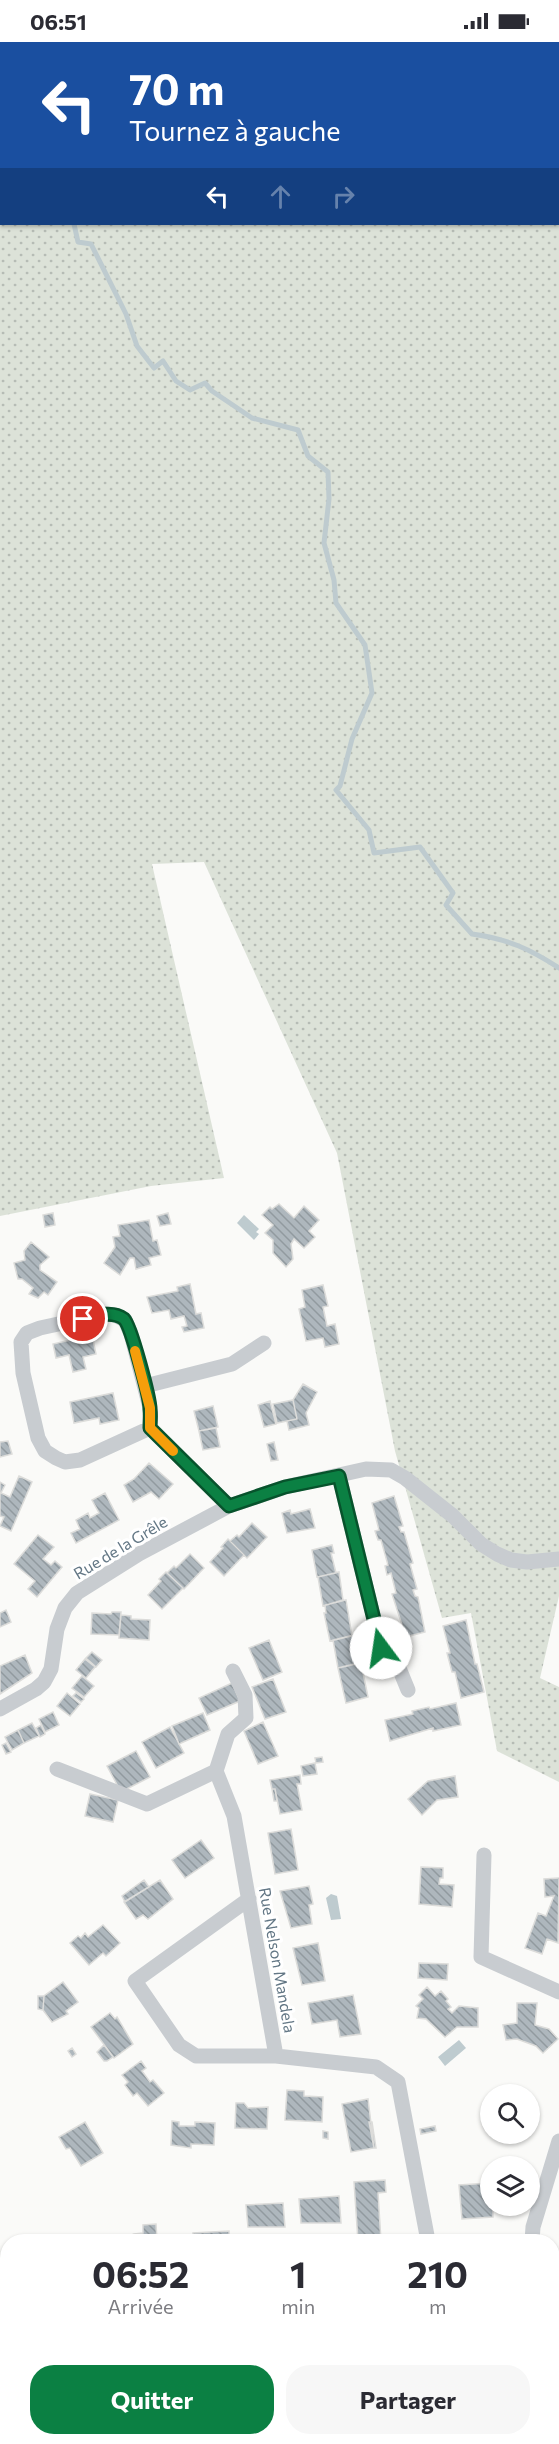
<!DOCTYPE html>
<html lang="fr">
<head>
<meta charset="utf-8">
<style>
  :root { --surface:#fff; --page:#f7f7f7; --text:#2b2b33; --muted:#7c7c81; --accent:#0b8043 }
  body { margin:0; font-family:Commissioner,sans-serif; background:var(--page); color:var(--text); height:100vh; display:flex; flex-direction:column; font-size:22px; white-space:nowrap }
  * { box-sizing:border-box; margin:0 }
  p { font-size:20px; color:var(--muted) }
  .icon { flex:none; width:33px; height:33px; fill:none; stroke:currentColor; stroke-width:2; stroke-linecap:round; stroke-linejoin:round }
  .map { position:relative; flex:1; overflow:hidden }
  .panel { position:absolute; left:0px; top:2192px; width:560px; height:212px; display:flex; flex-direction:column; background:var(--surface); border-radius:24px 24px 0 0; box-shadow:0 2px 4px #0004 }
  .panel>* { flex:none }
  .guide { position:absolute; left:0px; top:0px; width:560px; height:183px; box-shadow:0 2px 4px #0004; background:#1a4fa0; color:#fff; overflow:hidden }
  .fabs { position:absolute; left:480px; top:2042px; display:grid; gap:12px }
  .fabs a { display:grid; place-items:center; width:60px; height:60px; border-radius:50%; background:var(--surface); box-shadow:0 2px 4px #0004; font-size:30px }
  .pin { position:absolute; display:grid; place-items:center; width:51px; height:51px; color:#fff; margin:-26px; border:3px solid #fff; border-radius:50%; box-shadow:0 2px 6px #0007 }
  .me { position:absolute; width:66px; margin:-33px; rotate:346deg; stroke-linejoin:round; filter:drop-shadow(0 0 4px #0008) }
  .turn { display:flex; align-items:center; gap:21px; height:126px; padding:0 30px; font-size:27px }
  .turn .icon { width:78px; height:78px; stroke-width:2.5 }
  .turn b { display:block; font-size:42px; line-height:51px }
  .lanes { display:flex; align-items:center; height:57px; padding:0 30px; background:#0003; justify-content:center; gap:30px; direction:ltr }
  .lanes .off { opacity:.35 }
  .eta { display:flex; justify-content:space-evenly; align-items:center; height:102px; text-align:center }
  .eta b { font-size:36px; font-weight:700; line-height:42px }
  .action { display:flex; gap:12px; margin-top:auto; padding:12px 30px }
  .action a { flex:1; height:69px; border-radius:24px; background:var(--accent); color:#fff; font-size:24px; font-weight:700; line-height:69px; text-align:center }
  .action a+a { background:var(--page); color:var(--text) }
  .status { display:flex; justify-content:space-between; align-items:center; height:42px; padding:0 30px; background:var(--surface); direction:ltr }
  .status svg { height:16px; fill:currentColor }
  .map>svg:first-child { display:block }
  .green { fill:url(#green-dots); fill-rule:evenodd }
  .water { fill:#becbcf }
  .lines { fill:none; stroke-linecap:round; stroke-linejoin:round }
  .stream { stroke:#becbcf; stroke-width:5 }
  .building { fill:url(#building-back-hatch); stroke:#dcdcda; stroke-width:1.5 }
  .street { stroke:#c8ccd0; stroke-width:15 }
  .route-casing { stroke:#07532c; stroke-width:15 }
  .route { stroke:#0b8043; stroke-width:10 }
  .slow { stroke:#f59e0b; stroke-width:10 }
  .labels { text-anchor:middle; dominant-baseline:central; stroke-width:6; stroke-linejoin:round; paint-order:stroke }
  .street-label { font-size:16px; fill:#637785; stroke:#fff }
</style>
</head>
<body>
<div class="status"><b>06:51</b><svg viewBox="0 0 49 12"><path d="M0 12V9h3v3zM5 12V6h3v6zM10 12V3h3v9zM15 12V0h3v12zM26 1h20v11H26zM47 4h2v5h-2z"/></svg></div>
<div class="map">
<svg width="559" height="2402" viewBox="0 0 559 2402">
  <defs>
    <pattern id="green-dots" width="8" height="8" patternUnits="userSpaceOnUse" patternTransform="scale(1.5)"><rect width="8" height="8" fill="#dce2d8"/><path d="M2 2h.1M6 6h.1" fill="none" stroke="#b6bcb5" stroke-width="1.8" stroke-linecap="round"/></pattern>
    <pattern id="building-back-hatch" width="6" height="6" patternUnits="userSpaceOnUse" patternTransform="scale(1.5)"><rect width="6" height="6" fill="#aeb7bd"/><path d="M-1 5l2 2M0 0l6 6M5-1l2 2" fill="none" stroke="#919a9f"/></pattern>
  </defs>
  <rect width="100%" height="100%" fill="#fafaf8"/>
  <path class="green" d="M 0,0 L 559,0 L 559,1554 L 540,1636 L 559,1645 L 559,1740 L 497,1709 L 471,1571 L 442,1576 L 395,1409 L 337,1111 L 204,820 L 152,822 L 224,1136 L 151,1144 L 0,1174 ZM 2,2 L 558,2 L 558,182 L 2,182 Z"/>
  <path class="water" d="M 244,1173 L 259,1187 L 256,1190 L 259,1192 L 254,1198 L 237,1181 Z
    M 331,1852 L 337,1854 L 341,1877 L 331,1878 L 326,1856 Z
    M 459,1998 L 466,2006 L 445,2024 L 438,2015 Z"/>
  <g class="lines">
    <path class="stream" d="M 0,131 L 2,132
      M 74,182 L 78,200 L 91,202 L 126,272 L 137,304 L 154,326 L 163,319 L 176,339 L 190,348 L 205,341 L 212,349 L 252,376 L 298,388 L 308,414 L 328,430 L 329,457 L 324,501 L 334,538 L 336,561 L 365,603 L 372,651 L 352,697 L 340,744 L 336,748 L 369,788 L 374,811 L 420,805 L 453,851 L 446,863 L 472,892 C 508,897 530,907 559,926"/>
  </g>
  <path class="building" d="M 279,1162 L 294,1176 L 304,1164 L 319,1178 L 309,1189 L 315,1195 L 304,1206 L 294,1197 L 291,1202 L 293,1217 L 286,1225 L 273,1211 L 273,1198 L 265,1191 L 273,1183 L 262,1173 L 270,1165 L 272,1167 Z
    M 53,1171 L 55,1183 L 45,1185 L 43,1173 Z
    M 168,1171 L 171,1182 L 160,1184 L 157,1174 Z
    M 149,1178 L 153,1199 L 157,1198 L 161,1213 L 149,1216 L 151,1223 L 136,1227 L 134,1216 L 130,1216 L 120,1233 L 104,1221 L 115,1205 L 113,1195 L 120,1194 L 118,1183 Z
    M 31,1200 L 49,1215 L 40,1223 L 40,1228 L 57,1240 L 48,1253 L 44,1250 L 38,1256 L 29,1252 L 33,1246 L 22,1237 L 18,1237 L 14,1221 L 25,1218 L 24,1209 Z
    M 190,1242 L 196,1272 L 201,1271 L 204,1286 L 184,1290 L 182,1285 L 187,1284 L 184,1274 L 171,1277 L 169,1268 L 152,1271 L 147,1255 L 178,1249 L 177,1245 Z
    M 323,1243 L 328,1264 L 323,1265 L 327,1284 L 335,1282 L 339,1302 L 325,1305 L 323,1296 L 306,1299 L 299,1267 L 305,1265 L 302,1248 Z
    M 92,1293 L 96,1312 L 83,1315 L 86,1327 L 73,1330 L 69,1313 L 56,1316 L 53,1302 Z
    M 303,1342 L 317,1350 L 306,1371 L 309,1383 L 289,1388 L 287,1379 L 297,1377 L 293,1358 Z
    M 113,1351 L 119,1378 L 100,1382 L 99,1376 L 74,1381 L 70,1360 Z
    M 293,1358 L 297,1377 L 277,1381 L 273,1362 Z
    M 270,1359 L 276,1382 L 264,1385 L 258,1363 Z
    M 213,1364 L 218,1385 L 199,1389 L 194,1369 Z
    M 216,1386 L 220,1405 L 203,1408 L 199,1389 Z
    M 8,1399 L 12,1412 L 0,1415 L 0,1400 Z
    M 274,1400 L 278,1418 L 271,1419 L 267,1402 Z
    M 149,1421 L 173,1442 L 159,1457 L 151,1450 L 133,1460 L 124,1443 L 134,1437 Z
    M 19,1434 L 32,1440 L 11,1489 L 0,1484 L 4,1475 L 0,1474 L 0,1440 L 5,1443 L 1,1451 L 10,1455 Z
    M 105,1451 L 119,1478 L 76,1501 L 71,1491 L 80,1487 L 76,1478 L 88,1471 L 90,1476 L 99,1471 L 92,1458 Z
    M 394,1454 L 403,1484 L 399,1485 L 401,1490 L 404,1490 L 413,1521 L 410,1522 L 417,1547 L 413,1548 L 415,1554 L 418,1555 L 425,1590 L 402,1596 L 400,1587 L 403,1586 L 392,1552 L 396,1551 L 391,1531 L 387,1533 L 385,1524 L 388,1523 L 381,1498 L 378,1498 L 375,1489 L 379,1488 L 372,1461 Z
    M 310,1467 L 315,1486 L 287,1491 L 282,1471 L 290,1468 L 291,1472 Z
    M 252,1481 L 267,1495 L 247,1516 L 230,1499 L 237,1493 L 239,1495 Z
    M 38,1493 L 54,1505 L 43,1517 L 51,1523 L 55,1519 L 62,1525 L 37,1555 L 28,1547 L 35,1539 L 14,1522 Z
    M 228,1497 L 244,1513 L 224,1534 L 210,1520 L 223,1506 L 221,1505 Z
    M 332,1503 L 334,1511 L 331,1511 L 336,1531 L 317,1535 L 312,1508 Z
    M 190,1512 L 204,1526 L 184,1547 L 167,1531 L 174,1524 L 176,1526 Z
    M 166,1530 L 183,1546 L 162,1567 L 148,1553 L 161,1539 L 159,1537 Z
    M 339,1530 L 343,1558 L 323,1564 L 318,1535 Z
    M 346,1558 L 352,1594 L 330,1599 L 324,1571 L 326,1571 L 325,1563 Z
    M 6,1568 L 11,1580 L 0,1585 L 0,1571 Z
    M 112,1570 L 121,1570 L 119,1593 L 91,1592 L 92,1571 L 111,1572 Z
    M 121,1573 L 131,1574 L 131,1577 L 150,1578 L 149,1598 L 119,1596 Z
    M 466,1578 L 475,1622 L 477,1622 L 484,1650 L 461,1656 L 455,1630 L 452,1630 L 447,1611 L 450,1611 L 443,1584 Z
    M 354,1593 L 358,1621 L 338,1626 L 333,1598 Z
    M 269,1598 L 282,1630 L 263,1638 L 249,1606 Z
    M 92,1610 L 102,1618 L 96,1625 L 86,1616 Z
    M 25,1613 L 32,1631 L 0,1652 L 0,1624 Z
    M 85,1617 L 95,1625 L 86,1636 L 76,1628 Z
    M 361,1621 L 368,1655 L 346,1661 L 338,1626 Z
    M 82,1634 L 94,1644 L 84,1655 L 72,1646 Z
    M 273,1637 L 286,1670 L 265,1677 L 252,1645 Z
    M 232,1641 L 240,1659 L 207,1673 L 199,1656 Z
    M 67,1651 L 80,1662 L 70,1674 L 57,1664 Z
    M 76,1651 L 84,1657 L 81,1660 L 73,1654 Z
    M 456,1661 L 461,1683 L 433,1689 L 433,1686 L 390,1699 L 385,1678 L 413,1672 L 412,1669 L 429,1665 L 430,1667 Z
    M 53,1670 L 59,1683 L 45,1690 L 39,1677 Z
    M 203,1671 L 210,1688 L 179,1702 L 172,1684 Z
    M 263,1680 L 278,1714 L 258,1722 L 244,1689 Z
    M 32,1681 L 39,1694 L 24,1701 L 18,1688 Z
    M 41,1683 L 45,1692 L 40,1695 L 36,1686 Z
    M 170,1685 L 184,1711 L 156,1726 L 142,1700 Z
    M 18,1688 L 24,1701 L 12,1708 L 5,1695 Z
    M 6,1701 L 11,1710 L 6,1712 L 2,1703 Z
    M 136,1709 L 150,1735 L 121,1750 L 107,1724 Z
    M 322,1715 L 323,1720 L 316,1721 L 315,1716 Z
    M 315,1721 L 317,1732 L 303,1734 L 301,1724 Z
    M 300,1733 L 301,1742 L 297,1742 L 302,1768 L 280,1772 L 275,1747 L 272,1747 L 270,1738 Z
    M 455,1734 L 458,1755 L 437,1758 L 422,1773 L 408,1757 L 428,1739 Z
    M 272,1747 L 275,1747 L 277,1759 L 274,1759 Z
    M 90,1752 L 118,1758 L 113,1780 L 85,1774 Z
    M 291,1787 L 298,1828 L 275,1832 L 268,1791 Z
    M 201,1798 L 214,1816 L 185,1836 L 172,1818 Z
    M 421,1825 L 443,1826 L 443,1836 L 440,1836 L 439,1842 L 454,1843 L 452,1865 L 419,1862 Z
    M 559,1836 L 558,1901 L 547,1897 L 542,1912 L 525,1906 L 538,1871 L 546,1874 L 554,1854 L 545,1855 L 544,1837 Z
    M 144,1838 L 149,1845 L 125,1860 L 122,1854 Z
    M 160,1838 L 173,1857 L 148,1877 L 143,1873 L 136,1877 L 124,1860 Z
    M 309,1844 L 313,1862 L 309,1863 L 312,1882 L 291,1886 L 280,1849 Z
    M 103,1883 L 120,1901 L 106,1914 L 103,1911 L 89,1923 L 70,1901 L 78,1894 L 81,1896 L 85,1891 L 88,1895 Z
    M 318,1901 L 325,1939 L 302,1943 L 293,1906 Z
    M 419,1921 L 448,1922 L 447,1938 L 418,1936 Z
    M 63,1940 L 78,1960 L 66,1969 L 68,1972 L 52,1980 L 43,1968 L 44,1954 Z
    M 427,1945 L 435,1954 L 441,1949 L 448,1957 L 446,1959 L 451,1965 L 448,1967 L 452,1971 L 459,1964 L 478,1966 L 478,1985 L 457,1985 L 445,1995 L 426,1977 L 417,1976 L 419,1966 L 416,1964 L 423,1957 L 419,1953 Z
    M 353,1953 L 361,1992 L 340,1995 L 337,1978 L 312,1982 L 308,1961 Z
    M 38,1954 L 44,1954 L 43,1968 L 38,1967 Z
    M 517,1961 L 537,1961 L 535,1983 L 549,1987 L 558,1997 L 543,2011 L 536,2004 L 517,1997 L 506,1998 L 503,1983 L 517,1981 Z
    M 110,1971 L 115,1977 L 117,1975 L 133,2002 L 114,2016 L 91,1985 Z
    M 104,2003 L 113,2015 L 107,2019 L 104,2019 L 97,2010 Z
    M 72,2006 L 76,2012 L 72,2015 L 68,2009 Z
    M 141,2019 L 146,2026 L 142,2029 L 150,2040 L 153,2038 L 164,2051 L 148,2064 L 137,2051 L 133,2054 L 125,2043 L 128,2040 L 122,2033 Z
    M 287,2048 L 304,2049 L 304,2054 L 323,2055 L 322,2080 L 285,2078 Z
    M 368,2057 L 374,2106 L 351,2110 L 342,2062 Z
    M 236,2061 L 244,2061 L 248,2066 L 268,2065 L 267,2087 L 235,2086 Z
    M 172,2079 L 179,2080 L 179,2084 L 195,2084 L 195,2080 L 215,2081 L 214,2103 L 191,2102 L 191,2106 L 171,2103 Z
    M 85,2080 L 103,2111 L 81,2124 L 70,2106 L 66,2107 L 59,2095 Z
    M 369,2080 L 372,2080 L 376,2106 L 374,2106 Z
    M 435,2084 L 436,2089 L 421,2092 L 420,2087 Z
    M 323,2089 L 328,2090 L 328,2097 L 323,2096 Z
    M 385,2138 L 386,2150 L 378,2151 L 381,2199 L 358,2199 L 354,2140 Z
    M 490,2141 L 490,2163 L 493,2163 L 493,2175 L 462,2177 L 459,2143 Z
    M 339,2154 L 341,2181 L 301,2181 L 299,2157 Z
    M 283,2161 L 285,2185 L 248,2185 L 246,2163 Z
    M 156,2182 L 157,2199 L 116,2199 L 134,2192 L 143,2191 L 143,2183 Z
    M 229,2189 L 229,2199 L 193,2199 L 193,2191 Z
    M 7,2241 L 8,2250 L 4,2252 L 0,2244 Z
    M 8,2255 L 8,2277 L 0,2263 L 0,2259 Z
    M 0,2263 L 8,2277 L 8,2285 L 0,2289 Z
    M 552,2336 L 559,2351 L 559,2355 L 552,2358 Z
    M 559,2355 L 559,2369 L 556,2371 L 552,2358 Z
    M 29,2396 L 52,2396 L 55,2402 L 33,2402 Z
    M 29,2396 L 33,2402 L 26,2402 L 24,2398 Z
    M 377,2396 L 400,2396 L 400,2402 L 377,2402 Z
    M 293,2397 L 323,2399 L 323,2402 L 292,2402 Z"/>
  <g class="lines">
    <path class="street" d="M 145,1344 L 232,1322 L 264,1301
      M 150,1386 L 80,1418 L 65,1420 L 56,1416 L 45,1409 L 38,1396 L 23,1331 L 21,1300 L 27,1291 L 40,1286 L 104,1272 L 115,1273 L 125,1278 L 131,1292 L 150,1366 L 150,1386 L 229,1464
      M 339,1434 L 381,1606 L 388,1618 L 399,1626 L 408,1648
      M 233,1629 L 245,1653 L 246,1676 L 228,1692 L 216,1729 L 234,1774 L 276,2014 L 376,2025 L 398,2040 L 428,2199
      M 0,1667 L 36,1647 L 44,1640 L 51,1627 L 57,1587 L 65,1566 L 77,1551 L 139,1512 L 229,1464 L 285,1445 L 366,1427 L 391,1428 L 405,1436 L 453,1474 L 481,1502 L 497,1512 L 511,1518 L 527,1520 L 559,1517
      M 57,1727 L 147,1762 L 216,1729
      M 484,1813 L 481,1915 L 559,1950
      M 249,1857 L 135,1939 L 179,2003 L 196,2014 L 276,2014
      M 532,2199 L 533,2185 L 559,2099
      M 552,2224 L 559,2223
      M 552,2282 L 559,2297
      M 0,2320 L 8,2316
      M 354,2402 L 355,2396"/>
  </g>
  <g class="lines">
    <defs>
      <path id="route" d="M 83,1277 C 95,1274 112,1268 124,1277 C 131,1284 150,1356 150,1367 C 151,1374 150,1380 150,1386 L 229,1464 L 285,1445 L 339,1434 L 381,1606"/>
    </defs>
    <use href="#route" class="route-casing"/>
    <use href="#route" class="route"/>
    <path class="slow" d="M 135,1309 L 150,1366 L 150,1386 L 173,1409"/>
  </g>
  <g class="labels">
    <g class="street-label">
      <text transform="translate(120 1505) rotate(-31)">Rue de la Grêle</text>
      <text transform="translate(278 1918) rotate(80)">Rue Nelson Mandela</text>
    </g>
  </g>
</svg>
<div class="fabs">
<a><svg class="icon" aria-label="search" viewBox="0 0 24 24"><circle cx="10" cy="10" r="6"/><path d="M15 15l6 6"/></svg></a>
<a><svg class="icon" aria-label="layers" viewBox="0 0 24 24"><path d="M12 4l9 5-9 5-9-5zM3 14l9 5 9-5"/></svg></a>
</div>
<div class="pin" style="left:83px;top:1277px;background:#d93025"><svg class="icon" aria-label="arrive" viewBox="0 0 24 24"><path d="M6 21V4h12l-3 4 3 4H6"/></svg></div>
<svg class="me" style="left:381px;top:1606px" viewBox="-20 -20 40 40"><circle r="19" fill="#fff"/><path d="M0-13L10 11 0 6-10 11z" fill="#0b8043"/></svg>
<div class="guide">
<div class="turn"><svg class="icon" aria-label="left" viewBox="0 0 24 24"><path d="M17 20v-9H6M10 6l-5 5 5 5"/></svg><div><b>70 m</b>Tournez à gauche</div></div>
<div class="lanes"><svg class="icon" aria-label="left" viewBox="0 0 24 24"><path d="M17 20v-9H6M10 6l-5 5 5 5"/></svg><svg class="icon off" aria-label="ahead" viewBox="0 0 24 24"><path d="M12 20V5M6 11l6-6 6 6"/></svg><svg class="icon off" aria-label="right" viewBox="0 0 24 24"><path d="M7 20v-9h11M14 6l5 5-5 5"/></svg></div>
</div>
<section class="panel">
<div class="eta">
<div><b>06:52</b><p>Arrivée</p></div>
<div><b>1</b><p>min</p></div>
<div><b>210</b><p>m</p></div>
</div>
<div class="action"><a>Quitter</a><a>Partager</a></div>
</section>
</div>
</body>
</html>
